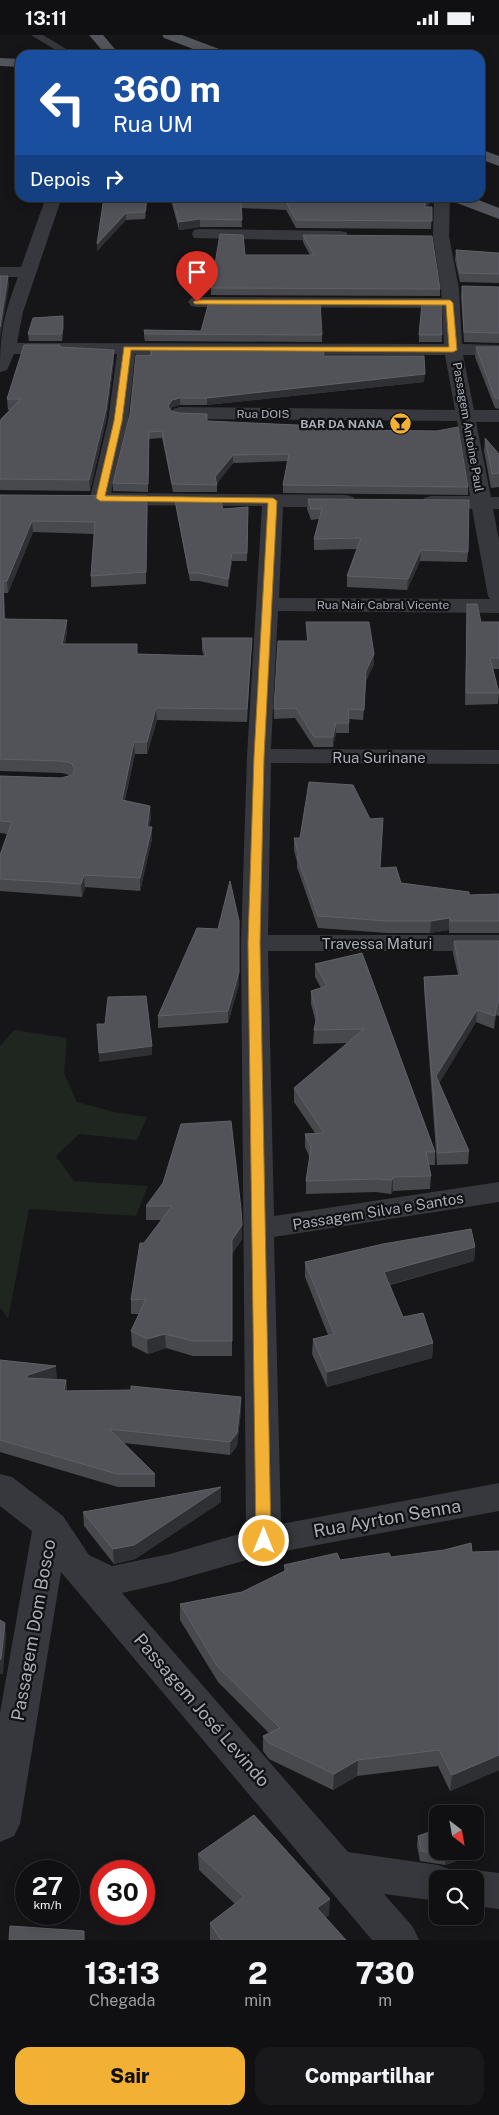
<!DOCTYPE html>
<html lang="pt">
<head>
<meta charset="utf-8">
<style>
  :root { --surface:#101012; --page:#19191b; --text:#f1f3f6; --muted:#9c9d9f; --line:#303032; --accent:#f2b134 }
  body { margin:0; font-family:"Public Sans",sans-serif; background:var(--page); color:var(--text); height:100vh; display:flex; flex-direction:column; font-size:19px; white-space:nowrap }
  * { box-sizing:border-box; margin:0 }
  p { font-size:16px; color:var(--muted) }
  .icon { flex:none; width:28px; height:28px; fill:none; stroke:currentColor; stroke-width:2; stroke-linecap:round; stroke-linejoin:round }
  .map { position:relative; height:1905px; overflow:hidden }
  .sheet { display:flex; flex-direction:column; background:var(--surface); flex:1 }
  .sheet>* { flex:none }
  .banner { position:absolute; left:15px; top:15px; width:470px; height:152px; border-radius:15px; box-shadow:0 2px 12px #0003,0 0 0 1px var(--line); background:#1a4fa0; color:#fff; overflow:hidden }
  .needle { width:32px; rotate:149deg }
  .tools { position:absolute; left:429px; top:1770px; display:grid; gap:10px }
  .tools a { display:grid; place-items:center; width:55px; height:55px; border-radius:10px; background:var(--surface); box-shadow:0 2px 12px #0003,0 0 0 1px var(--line); font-size:25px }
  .speed { position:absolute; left:15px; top:1825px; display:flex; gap:10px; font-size:25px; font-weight:700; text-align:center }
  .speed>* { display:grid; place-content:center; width:65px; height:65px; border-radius:50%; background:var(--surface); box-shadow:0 2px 12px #0003,0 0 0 1px var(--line); line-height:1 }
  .speed small { font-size:12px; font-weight:400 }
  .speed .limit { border:8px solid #d22; background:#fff; color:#111 }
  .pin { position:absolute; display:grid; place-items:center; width:42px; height:42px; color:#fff; margin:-51px -21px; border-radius:50% 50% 50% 0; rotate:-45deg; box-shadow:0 0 5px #0007 }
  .pin .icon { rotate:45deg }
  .me { position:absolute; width:55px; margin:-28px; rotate:0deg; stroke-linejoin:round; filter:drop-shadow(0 0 4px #0008) }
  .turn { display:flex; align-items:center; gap:18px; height:105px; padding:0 15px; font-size:22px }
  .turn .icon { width:65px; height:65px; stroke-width:2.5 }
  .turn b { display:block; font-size:35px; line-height:42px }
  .then { display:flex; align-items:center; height:48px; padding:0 15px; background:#0003; gap:10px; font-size:19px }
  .eta { display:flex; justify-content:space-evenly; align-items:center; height:85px; text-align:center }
  .eta b { font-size:30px; font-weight:800; line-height:35px }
  .action { display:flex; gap:10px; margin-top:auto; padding:10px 15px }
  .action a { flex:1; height:58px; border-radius:15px; background:var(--accent); color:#111; font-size:20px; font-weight:800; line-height:58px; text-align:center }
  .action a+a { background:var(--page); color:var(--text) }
  .status { display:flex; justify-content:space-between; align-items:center; height:35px; padding:0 25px; background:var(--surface); direction:ltr }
  .status svg { height:14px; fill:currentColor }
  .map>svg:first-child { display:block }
  .green { fill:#1e261f }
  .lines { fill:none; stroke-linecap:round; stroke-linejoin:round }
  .lane { fill:#37383d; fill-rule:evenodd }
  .street { fill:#37383d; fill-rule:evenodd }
  .primary { fill:#53555c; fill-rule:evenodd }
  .wall { fill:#47494d }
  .shaded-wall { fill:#2f3033 }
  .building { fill:#525359; stroke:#5f6168 }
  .route { fill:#f2b134; stroke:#9d7322 }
  .labels { text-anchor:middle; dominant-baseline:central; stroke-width:4.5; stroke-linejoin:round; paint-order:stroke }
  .far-street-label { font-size:12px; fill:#a8adb8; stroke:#111113 }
  .far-poi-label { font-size:12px; font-weight:bold; fill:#a8adb8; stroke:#111113; text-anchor:end }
  .street-label { font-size:15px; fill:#a8adb8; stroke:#111113 }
  .near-street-label { font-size:18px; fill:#a8adb8; stroke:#111113 }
</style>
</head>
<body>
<div class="status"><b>13:11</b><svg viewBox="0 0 49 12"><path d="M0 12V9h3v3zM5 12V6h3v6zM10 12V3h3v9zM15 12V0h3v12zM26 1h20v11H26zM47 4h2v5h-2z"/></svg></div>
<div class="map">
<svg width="499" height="1905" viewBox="0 0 499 1905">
  <rect width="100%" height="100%" fill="#161618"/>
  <path class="green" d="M 14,995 L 67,1003 L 64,1038 L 77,1067 L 114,1077 L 147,1082 L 137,1105 L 79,1099 L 56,1121 L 74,1146 L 148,1151 L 136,1181 L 29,1174 L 8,1284 L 0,1272 L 0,1011 Z"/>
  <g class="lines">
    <path class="lane" d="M 31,0 L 43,0 L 76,20 L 64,20 Z"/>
    <path class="street" d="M 46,162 L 62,162 L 23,277 L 17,308 L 444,309 L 442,273 L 197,272 L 191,271 L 188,267 L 191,263 L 197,262 L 442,263 L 433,201 L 434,162 L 450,162 L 449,201 L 459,254 L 462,309 L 499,310 L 499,320 L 463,320 L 474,375 L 499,375 L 499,387 L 476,387 L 491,462 L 499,462 L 499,474 L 493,474 L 499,505 L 499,578 L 278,576 L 271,714 L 499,715 L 499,729 L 271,728 L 268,900 L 499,900 L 499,916 L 268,916 L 274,1181 L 499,1147 L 499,1167 L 274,1202 L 281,1489 L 499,1448 L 499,1476 L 264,1520 L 170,1547 L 122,1558 L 348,1817 L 438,1830 L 452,1835 L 456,1844 L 438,1844 L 438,1866 L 384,1859 L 413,1892 L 419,1905 L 372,1905 L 61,1537 L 20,1789 L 14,1801 L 0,1807 L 0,1678 L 32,1496 L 0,1471 L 0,1439 L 12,1442 L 63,1481 L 89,1520 L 112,1531 L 170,1519 L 246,1497 L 241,908 L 247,721 L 262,471 L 109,470 L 93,467 L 90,463 L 108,386 L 117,319 L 14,319 L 7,335 L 0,337 C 0,297 4,279 18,242 L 0,242 L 0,232 L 21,232 ZM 135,319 L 445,320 L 455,375 L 180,372 L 173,374 L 170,378 L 173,382 L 180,384 L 457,386 L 470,461 L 431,461 L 424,463 L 421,467 L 424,471 L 472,474 L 488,561 L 490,564 L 279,563 L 283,472 L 346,472 L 353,470 L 356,466 L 353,462 L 346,460 L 111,458 L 128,386 Z
      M 200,194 L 340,196 L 346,197 L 348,201 L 346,205 L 340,206 L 194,203 L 192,199 L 194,195 Z
      M 475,1835 L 499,1838 L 499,1874 L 475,1871 L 475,1844 L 459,1844 L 461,1840 Z"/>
    <path class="primary" d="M 89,0 L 103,0 L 120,20 L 106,20 Z
      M 162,0 L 182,0 L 227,17 L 229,20 L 209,20 L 164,3 Z
      M 0,23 L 20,24 L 20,32 L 0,31 Z
      M 480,114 L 499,121 L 499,131 L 480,124 Z
      M 447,162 L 471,162 L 499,173 L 499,184 L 449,165 Z"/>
  </g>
  <path class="wall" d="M 104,162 L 148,162 L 145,184 L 126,185 L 97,216 Z
    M 170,162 L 432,162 L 427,172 L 432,172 L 431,194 L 296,193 L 286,175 L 241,173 L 242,192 L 200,192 L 179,195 Z
    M 303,200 L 440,254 L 440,261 L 211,260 L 211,253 L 245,220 L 310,220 L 303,207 Z
    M 456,215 L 499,218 L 499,248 L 460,247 L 455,225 Z
    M 462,251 L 499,252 L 499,308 L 464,307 L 461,261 Z
    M 64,288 L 62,306 L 29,306 L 28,299 Z
    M 144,295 L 201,296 L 322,300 L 322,307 L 145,306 L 144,302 Z
    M 419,300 L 442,300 L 442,307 L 419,307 Z
    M 60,312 L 114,326 L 106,386 L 90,456 L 0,455 L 0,389 L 10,375 L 8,375 L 7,364 Z
    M 476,312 L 499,312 L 499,374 L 495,373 L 475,322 Z
    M 150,314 L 324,321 L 424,347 L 207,370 L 180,370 L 172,372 L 171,375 L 171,376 L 207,386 L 342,395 L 468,452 L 468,460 L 283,458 L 283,450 L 288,426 L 233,428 L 217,448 L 217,457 L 173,457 L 162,403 L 149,404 L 148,457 L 113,456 L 113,448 L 150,320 Z
    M 485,403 L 499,419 L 499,452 L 491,453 L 484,416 Z
    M 0,460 L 147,461 L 146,549 L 91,552 L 91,541 L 94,499 L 33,497 L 8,558 L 4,558 L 5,584 L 67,585 L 67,596 L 65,609 L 138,619 L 204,621 L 202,615 L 202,603 L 252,603 L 247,687 L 157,685 L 147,719 L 135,719 L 125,765 L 151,783 L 149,792 L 152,792 L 152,804 L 140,856 L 85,852 L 82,862 L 0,856 L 0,820 L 7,799 L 0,798 L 0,741 L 61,743 L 72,741 L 62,738 L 0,736 Z
    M 308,464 L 468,517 L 467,527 L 420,526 L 407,555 L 347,552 L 347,541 L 357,514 L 314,515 L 314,504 L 319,484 L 311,485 L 307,474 Z
    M 175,465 L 223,474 L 248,472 L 247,526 L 232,526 L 228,552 L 199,546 L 190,546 L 176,473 Z
    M 467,569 L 481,587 L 499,587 L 499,634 L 493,634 L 499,658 L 498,669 L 465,670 Z
    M 306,587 L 374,619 L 374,629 L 366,646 L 363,685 L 349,684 L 349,698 L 336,698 L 333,712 L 314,712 L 295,683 L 274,684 L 274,674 L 307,606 Z
    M 370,784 L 380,833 L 401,848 L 469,860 L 499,859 L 499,898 L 449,898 L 449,895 L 430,898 L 388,898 L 318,893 L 297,832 L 297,827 L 294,815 L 294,803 L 300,803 Z
    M 239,886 L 239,949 L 228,988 L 158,993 L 158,981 L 218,894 Z
    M 454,906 L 499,906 L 499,981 L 496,980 L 494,994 L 476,987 L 439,1048 L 469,1116 L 468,1129 L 437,1130 L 424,954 L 424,942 L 458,940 L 453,918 Z
    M 362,918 L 435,1117 L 435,1130 L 429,1130 L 431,1141 L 430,1154 L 393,1156 L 391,1159 L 376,1157 L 306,1159 L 306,1146 L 310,1123 L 305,1112 L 305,1099 L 315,1098 L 294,1067 L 294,1053 L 348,1008 L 313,1009 L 314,995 L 316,988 L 311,969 L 311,956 L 321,953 L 315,942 L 315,929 Z
    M 163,1148 L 242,1190 L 242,1204 L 232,1219 L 232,1321 L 193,1321 L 166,1313 L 148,1319 L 132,1311 L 131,1296 L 139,1279 L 131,1279 L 131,1265 L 144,1208 L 162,1185 L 146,1185 L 146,1171 Z
    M 475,1212 L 474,1226 L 390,1250 L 403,1282 L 433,1308 L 432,1323 L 327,1352 L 312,1319 L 313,1304 L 328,1300 L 305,1242 L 305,1227 Z
    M 0,1325 L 57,1344 L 55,1344 L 66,1345 L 67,1356 L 241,1375 L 237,1411 L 230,1420 L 124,1408 L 155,1439 L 155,1452 L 118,1452 L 0,1417 Z
    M 221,1467 L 135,1524 L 114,1529 L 84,1491 L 83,1477 Z
    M 499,1516 L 499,1735 L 450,1756 L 438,1731 L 357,1741 L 333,1755 L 269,1724 L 263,1716 L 263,1701 L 269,1698 L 218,1647 L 180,1585 L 180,1569 L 242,1557 L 284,1536 L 284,1530 L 340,1525 Z
    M 418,1801 L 460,1825 L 445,1830 L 420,1826 L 417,1811 Z
    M 198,1819 L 329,1880 L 325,1883 L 346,1905 L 210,1905 L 210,1888 L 235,1869 L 199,1835 Z"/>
  <path class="shaded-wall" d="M 147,162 L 148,162 L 145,184 L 145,177 Z
    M 429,162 L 432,162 L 432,164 L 424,180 L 424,172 Z
    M 126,178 L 126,185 L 97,216 L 97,209 Z
    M 200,184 L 200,192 L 179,195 L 179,187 Z
    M 8,241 L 9,250 L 0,304 L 0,292 Z
    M 63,281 L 64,288 L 62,306 L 62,299 Z
    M 114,315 L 114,326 L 106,386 L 90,456 L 89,445 Z
    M 425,339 L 424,347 L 207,370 L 207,363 Z
    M 180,363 L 180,370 L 172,372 L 168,378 L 168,371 L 172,365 Z
    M 233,420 L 233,428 L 216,450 L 215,442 Z
    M 147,461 L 148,473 L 146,549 L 146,537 Z
    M 32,486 L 33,497 L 8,558 L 7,546 Z
    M 421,515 L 420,526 L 407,555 L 408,544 Z
    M 232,518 L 232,526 L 228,552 L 228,544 Z
    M 67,585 L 67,596 L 63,621 L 62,609 Z
    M 252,603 L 251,615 L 247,687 L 247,674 Z
    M 374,619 L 374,629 L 366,646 L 363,685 L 366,636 Z
    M 156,673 L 157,685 L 147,719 L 147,707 Z
    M 336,688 L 336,698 L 333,712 L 333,702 Z
    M 134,707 L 135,719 L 122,777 L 122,765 Z
    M 150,771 L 151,783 L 147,804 L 147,792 Z
    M 152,792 L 152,804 L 140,856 L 140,843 Z
    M 84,840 L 85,852 L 82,862 L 81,849 Z
    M 449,883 L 449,895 L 430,898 L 431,886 Z
    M 239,937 L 239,949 L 228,988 L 228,976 Z
    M 497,968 L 496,980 L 494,994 L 495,981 Z
    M 477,975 L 476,987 L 436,1054 L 436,1041 Z
    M 152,1011 L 152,1020 L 99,1027 L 99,1018 Z
    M 393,1142 L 393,1156 L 391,1159 L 392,1145 Z
    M 242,1190 L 242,1204 L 232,1219 L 232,1321 L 232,1205 Z
    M 475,1212 L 474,1226 L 384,1251 L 384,1237 Z
    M 165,1299 L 166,1313 L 148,1319 L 147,1304 Z
    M 433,1308 L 432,1323 L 327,1352 L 327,1337 Z
    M 56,1331 L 57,1344 L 29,1353 L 26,1343 L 28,1340 Z
    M 66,1345 L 67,1358 L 64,1356 Z
    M 241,1362 L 241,1375 L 237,1411 L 230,1420 L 230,1407 Z
    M 221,1452 L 221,1467 L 135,1524 L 114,1529 L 113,1514 Z
    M 5,1588 L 6,1602 L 3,1639 L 0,1639 L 0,1625 Z
    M 499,1720 L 499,1735 L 450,1756 L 452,1740 Z
    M 358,1725 L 357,1741 L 333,1755 L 334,1739 Z
    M 459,1816 L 461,1816 L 460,1825 L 445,1830 L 446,1821 Z
    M 330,1864 L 329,1880 L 316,1888 L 317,1873 Z"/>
  <path class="building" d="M 104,162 L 147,162 L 145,177 L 126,178 L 97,209 Z
    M 172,162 L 429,162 L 424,172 L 432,172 L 432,186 L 296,185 L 286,167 L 241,165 L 242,185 L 200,184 L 179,187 Z
    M 220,199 L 243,200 L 245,220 L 314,220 L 303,200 L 432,201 L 440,254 L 211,253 Z
    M 456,215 L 499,218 L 499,239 L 460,238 Z
    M 0,241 L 8,241 L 0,292 Z
    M 462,251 L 499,252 L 499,298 L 464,297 Z
    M 209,267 L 320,267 L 322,300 L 145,299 L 144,295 L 201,296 Z
    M 422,268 L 441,268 L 442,300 L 419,300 Z
    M 63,281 L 62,299 L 28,299 L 33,283 Z
    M 24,310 L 60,310 L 60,312 L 114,315 L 106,375 L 89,445 L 0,444 L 0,389 L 1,384 L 21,364 L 7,364 Z
    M 476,312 L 499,312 L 499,364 L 495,363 Z
    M 150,314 L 323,314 L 324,321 L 424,321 L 425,339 L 207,363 L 180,363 L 172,365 L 168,371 L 171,376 L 179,378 L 207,379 L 207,386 L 342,392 L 342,395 L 437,396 L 458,392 L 468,452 L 283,450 L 289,419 L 233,420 L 215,442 L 217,450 L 172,449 L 162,396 L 149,397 L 148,449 L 113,448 L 130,379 L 136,320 L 152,320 Z
    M 485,403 L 499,419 L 499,438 L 492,439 Z
    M 0,460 L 147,461 L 146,537 L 91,541 L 95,487 L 32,486 L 7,546 L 3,546 L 4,584 L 67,585 L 62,609 L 137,609 L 137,619 L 206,621 L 202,603 L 252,603 L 247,674 L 156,673 L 147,707 L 134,707 L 122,765 L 150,771 L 147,792 L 152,792 L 140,843 L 84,840 L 81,849 L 0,844 L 0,820 L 12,787 L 0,786 L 0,741 L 61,743 L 72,740 L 75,734 L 71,728 L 61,726 L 0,724 Z
    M 308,464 L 469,465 L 468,517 L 421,515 L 408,544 L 347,541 L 361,503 L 314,504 L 322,474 L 311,474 Z
    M 175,465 L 221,466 L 223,474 L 248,472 L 247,518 L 232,518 L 228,544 L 199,538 L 189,538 Z
    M 467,569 L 477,569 L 481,587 L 499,587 L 499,623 L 490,623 L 499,658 L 466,658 Z
    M 306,587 L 369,587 L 374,619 L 366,636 L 364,675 L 348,674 L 349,688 L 336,688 L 333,702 L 314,702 L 296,673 L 274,674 L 278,606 L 308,606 Z
    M 309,747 L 353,750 L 370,784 L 383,783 L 380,833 L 396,832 L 401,848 L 469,857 L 469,860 L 499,859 L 499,886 L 450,886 L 449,883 L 431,886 L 388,886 L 318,881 L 297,821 L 299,821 L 294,803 L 300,803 Z
    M 230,846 L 239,886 L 239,937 L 228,976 L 158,981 L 197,893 L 218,894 Z
    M 454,906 L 499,906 L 499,968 L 497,968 L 495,981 L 477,975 L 436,1041 L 469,1116 L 438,1118 L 424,942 L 461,940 Z
    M 362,918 L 435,1117 L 426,1117 L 431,1141 L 393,1142 L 392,1145 L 377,1144 L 306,1146 L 311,1113 L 305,1099 L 324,1098 L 294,1053 L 364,994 L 314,995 L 317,981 L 311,956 L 327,951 L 315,929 Z
    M 146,961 L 152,1011 L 99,1018 L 97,989 L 105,989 L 108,962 Z
    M 231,1086 L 241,1174 L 242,1190 L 232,1205 L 232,1306 L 193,1306 L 165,1299 L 147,1304 L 131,1296 L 146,1264 L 131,1265 L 140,1208 L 144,1208 L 172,1171 L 146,1171 L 163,1148 L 181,1089 Z
    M 471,1194 L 475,1212 L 384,1237 L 403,1282 L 423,1278 L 433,1308 L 327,1337 L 313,1304 L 334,1299 L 305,1227 L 383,1209 Z
    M 0,1325 L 56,1331 L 28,1340 L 26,1343 L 66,1345 L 64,1356 L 131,1355 L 131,1351 L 241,1362 L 237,1398 L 230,1407 L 109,1394 L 155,1439 L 117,1439 L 0,1405 Z
    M 221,1452 L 134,1510 L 113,1514 L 83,1477 Z
    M 471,1508 L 472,1517 L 499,1516 L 499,1720 L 452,1740 L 439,1715 L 358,1725 L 334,1739 L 269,1708 L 263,1701 L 280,1693 L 217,1631 L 180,1569 L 242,1557 L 287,1535 L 284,1530 L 337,1518 L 340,1525 L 389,1518 L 391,1522 L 444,1515 Z
    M 0,1585 L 5,1588 L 1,1624 L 0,1625 Z
    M 254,1780 L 330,1864 L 317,1873 L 346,1905 L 221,1905 L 210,1888 L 244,1862 L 198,1819 Z
    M 438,1794 L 438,1816 L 459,1816 L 446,1821 L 421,1816 L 418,1801 Z
    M 10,1891 L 84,1896 L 84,1905 L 9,1905 Z"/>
  <path class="route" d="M 197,265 L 450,265 L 453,268 L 457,315 L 453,317 L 131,315 L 122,386 L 105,461 L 273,463 L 277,466 L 264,722 L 260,908 L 271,1506 L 269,1510 L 264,1511 L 258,1510 L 256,1506 L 248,908 L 254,722 L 268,468 L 100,466 L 96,463 L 114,386 L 124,312 L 449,312 L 446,270 L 195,269 L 193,267 Z"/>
  <defs>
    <symbol id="bar-disc" viewBox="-11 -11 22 22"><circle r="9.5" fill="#f2b134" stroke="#111113"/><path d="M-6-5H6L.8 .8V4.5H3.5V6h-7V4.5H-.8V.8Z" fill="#111"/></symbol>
  </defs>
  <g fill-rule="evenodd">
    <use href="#bar-disc" x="388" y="376" width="25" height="25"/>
  </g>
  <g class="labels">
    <g class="far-street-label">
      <text x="263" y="379">Rua DOIS</text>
      <text transform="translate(468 392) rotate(80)">Passagem Antoine Paul</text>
      <text x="383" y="570">Rua Nair Cabral Vicente</text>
    </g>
    <g class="far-poi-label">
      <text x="384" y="389">BAR DA NANA</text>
    </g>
    <g class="street-label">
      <text x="379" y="722">Rua Surinane</text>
      <text x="377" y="908">Travessa Maturi</text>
      <text transform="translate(378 1176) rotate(-9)">Passagem Silva e Santos</text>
    </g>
    <g class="near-street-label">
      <text transform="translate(387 1483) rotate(-10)">Rua Ayrton Senna</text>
      <text transform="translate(33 1595) rotate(-80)">Passagem Dom Bosco</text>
      <text transform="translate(202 1675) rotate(49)">Passagem José Levindo</text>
    </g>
  </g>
</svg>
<div class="tools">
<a><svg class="needle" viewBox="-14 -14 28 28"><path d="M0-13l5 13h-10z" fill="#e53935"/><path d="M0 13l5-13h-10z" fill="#9c9d9f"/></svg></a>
<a><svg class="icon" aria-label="search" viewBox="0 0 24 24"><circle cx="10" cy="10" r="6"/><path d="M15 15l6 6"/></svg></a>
</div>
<div class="speed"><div>27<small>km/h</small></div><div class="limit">30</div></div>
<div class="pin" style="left:197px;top:267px;background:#d93025"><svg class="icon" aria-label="arrive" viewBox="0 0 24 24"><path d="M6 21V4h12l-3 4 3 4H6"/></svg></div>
<svg class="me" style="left:264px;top:1506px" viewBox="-20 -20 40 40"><circle r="17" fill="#f2b134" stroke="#fff" stroke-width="3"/><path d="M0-11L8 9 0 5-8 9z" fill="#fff"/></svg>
<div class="banner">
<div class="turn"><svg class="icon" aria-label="left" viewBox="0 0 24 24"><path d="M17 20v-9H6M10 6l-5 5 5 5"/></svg><div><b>360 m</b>Rua UM</div></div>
<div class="then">Depois<svg class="icon" aria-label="right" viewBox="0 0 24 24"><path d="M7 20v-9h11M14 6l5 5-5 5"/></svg></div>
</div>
</div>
<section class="sheet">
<div class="eta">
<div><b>13:13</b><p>Chegada</p></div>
<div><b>2</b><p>min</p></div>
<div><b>730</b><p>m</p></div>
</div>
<div class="action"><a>Sair</a><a>Compartilhar</a></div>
</section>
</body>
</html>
